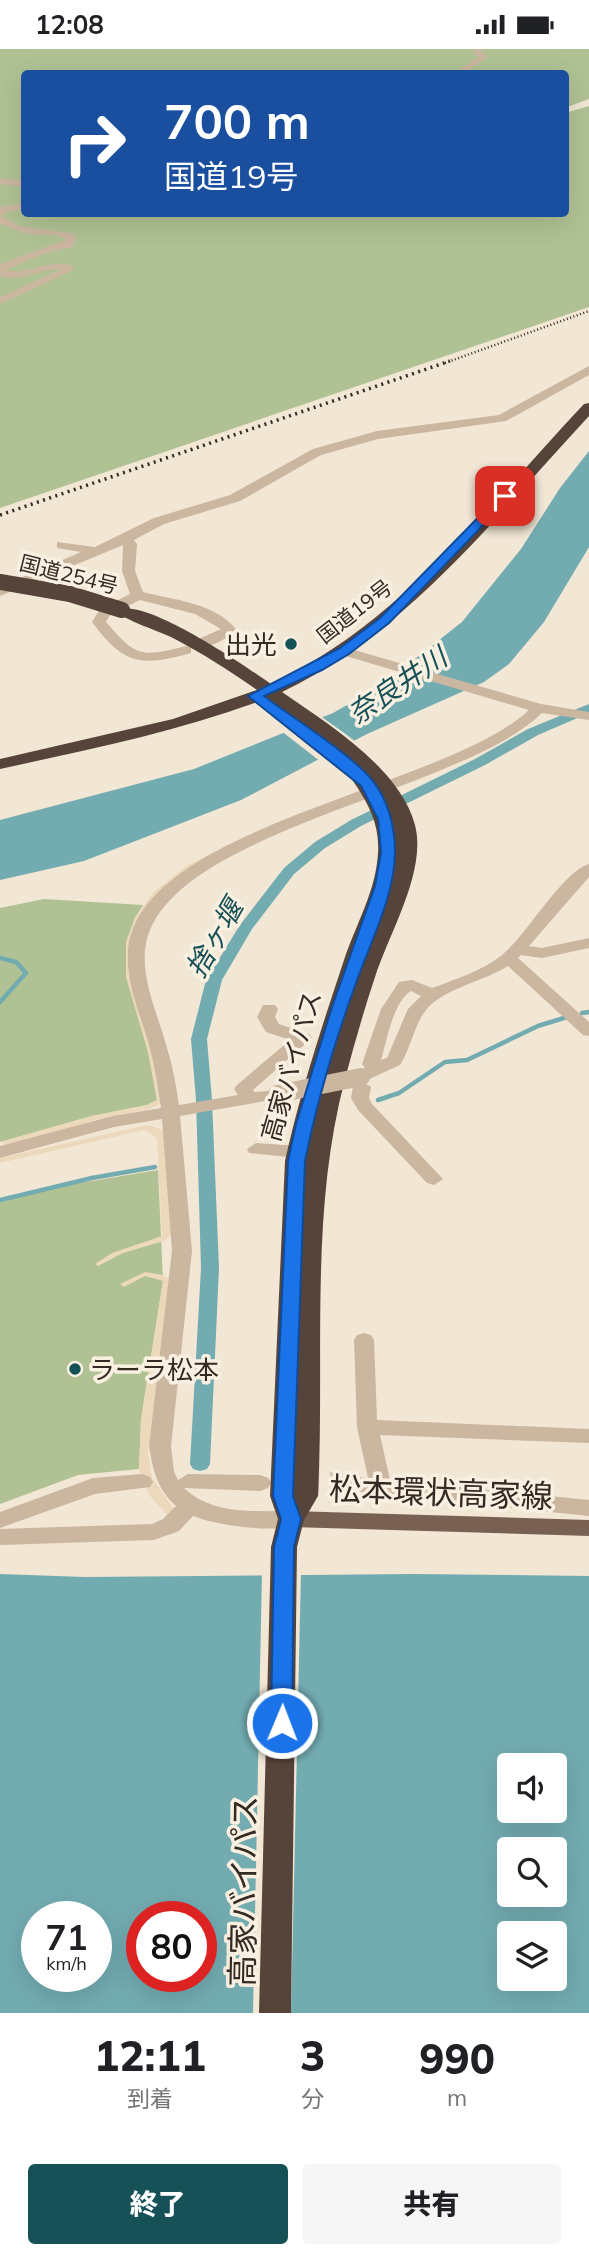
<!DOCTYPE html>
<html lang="ja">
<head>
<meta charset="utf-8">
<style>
  :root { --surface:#fff; --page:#f6f6f6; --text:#202124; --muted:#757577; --accent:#175158 }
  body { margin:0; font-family:Mulish,"Noto Sans JP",sans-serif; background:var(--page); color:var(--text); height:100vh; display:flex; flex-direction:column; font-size:26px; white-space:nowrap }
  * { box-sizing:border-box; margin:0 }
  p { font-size:23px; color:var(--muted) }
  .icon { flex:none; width:38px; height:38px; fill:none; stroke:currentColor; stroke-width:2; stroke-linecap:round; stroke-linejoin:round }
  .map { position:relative; height:1964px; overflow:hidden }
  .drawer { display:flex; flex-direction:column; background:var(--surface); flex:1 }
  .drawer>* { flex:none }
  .guide { position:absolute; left:21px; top:21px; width:548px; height:147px; border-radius:7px; box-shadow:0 7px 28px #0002; background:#1a4fa0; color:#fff; overflow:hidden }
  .fabs { position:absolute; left:497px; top:1704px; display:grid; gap:14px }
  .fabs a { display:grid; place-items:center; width:70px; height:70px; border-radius:7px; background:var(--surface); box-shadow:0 7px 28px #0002; font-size:35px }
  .speed { position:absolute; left:21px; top:1852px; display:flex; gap:14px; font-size:35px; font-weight:700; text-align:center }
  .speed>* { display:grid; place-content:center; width:91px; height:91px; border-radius:50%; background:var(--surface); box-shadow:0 7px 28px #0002; line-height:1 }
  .speed small { font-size:18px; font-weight:400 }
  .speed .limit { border:10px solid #d22; background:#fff; color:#111 }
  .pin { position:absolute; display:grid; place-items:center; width:60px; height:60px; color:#fff; margin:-30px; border-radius:14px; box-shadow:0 4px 10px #0006 }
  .me { position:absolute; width:77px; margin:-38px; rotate:1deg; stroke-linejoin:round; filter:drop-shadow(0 0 5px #0008) }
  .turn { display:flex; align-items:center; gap:24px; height:147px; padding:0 28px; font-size:32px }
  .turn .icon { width:91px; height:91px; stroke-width:2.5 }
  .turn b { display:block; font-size:49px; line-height:60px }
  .eta { display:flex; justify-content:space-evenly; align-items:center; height:119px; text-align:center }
  .eta b { font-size:42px; font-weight:800; line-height:49px }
  .primary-button { display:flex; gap:14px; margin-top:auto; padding:14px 28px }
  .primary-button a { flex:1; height:80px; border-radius:7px; background:var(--accent); color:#fff; font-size:28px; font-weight:800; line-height:80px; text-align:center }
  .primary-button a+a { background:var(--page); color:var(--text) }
  .status { display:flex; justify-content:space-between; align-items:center; height:49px; padding:0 35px; background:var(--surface); direction:ltr }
  .status svg { height:19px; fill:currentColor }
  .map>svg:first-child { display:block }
  .green { fill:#b0c294 }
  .plaza { fill:#ecd8ba }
  .water { fill:#72acb1; fill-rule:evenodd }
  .pier { fill:#f2e6d5 }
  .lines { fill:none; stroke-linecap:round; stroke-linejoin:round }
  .stream { stroke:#72acb1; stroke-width:4.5 }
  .canal { fill:#72acb1; fill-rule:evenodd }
  .minor-tunnel { stroke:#ccc0b2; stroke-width:23; stroke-dasharray:23 11; stroke-linecap:butt }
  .minor { fill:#cbb6a0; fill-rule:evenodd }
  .major { fill:#786153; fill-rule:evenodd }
  .highway { fill:#56443a; fill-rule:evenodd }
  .rail-far1 { stroke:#342a24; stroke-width:2.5; stroke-dasharray:1 2.5; stroke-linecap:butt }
  .rail { stroke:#342a24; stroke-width:3.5; stroke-dasharray:2 4.5; stroke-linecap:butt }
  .minor-bridge { stroke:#cbb6a0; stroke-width:18 }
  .highway-bridge { stroke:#56443a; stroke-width:16 }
  .route { fill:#1a73e8; stroke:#114b97; stroke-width:2 }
  .poi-dot { fill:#175158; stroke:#faf0e1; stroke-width:2.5 }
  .labels { text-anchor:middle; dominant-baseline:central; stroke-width:7; stroke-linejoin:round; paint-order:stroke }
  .far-street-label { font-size:21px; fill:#342a24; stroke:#faf0e1 }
  .poi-label { font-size:26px; fill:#342a24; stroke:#faf0e1; text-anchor:end }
  .street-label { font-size:26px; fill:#342a24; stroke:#faf0e1 }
  .water-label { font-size:28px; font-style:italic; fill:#175158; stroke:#faf0e1 }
  .near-street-label { font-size:32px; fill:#342a24; stroke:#faf0e1 }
</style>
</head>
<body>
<div class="status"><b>12:08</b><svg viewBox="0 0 49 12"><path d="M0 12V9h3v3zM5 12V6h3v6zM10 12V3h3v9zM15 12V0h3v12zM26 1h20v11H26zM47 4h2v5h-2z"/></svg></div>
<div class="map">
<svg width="589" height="1964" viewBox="0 0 589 1964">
  <rect width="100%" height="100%" fill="#f2e6d5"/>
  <path class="green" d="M 0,0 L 589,0 L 589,50 L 565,59 L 565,24 L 24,24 L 24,164 L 565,164 L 565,64 L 589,57 L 589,258 L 0,459 Z
    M 44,850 L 143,856 C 111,906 135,951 148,1002 C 152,1018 154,1035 157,1051 L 147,1056 L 92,1067 L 0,1093 L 0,859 Z
    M 158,1121 L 163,1232 L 141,1370 L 139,1420 L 78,1426 L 0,1455 L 0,1153 L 68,1136 Z"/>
  <path class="plaza" d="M 321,757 L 212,805 L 192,817 L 168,834 L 143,864 L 131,897 L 162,1052 L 160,1055 L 149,1060 L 94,1071 L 60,1083 L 7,1095 L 0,1093 L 92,1067 L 147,1056 L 157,1051 L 148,1003 L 126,928 L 126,893 L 135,868 L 154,843 L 186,817 L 244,788 Z
    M 147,1076 L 161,1080 L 166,1086 L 171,1186 L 164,1192 L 123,1204 L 98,1217 L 95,1215 L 112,1204 L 162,1187 L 157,1089 L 144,1081 L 0,1114 L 0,1109 Z
    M 145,1223 L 163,1226 L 170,1231 L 148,1402 L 152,1429 L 174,1460 L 171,1470 L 150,1447 L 139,1420 L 141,1370 L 163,1232 L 145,1227 L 124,1238 L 120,1235 Z"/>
  <path class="water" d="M 589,402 L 589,498 L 544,573 L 509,615 L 484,633 L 367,685 L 241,751 L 84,812 L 0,831 L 0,771 L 194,720 L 333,664 L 382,636 L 462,573 L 521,500 L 560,439 Z
    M 0,1525 L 85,1528 L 412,1525 L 589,1527 L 589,1964 L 0,1964 ZM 509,1717 L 555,1717 L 555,1762 L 509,1762 ZM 509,1801 L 555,1801 L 555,1846 L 509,1846 ZM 37,1867 L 96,1867 L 96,1927 L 37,1927 ZM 142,1867 L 201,1867 L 201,1927 L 142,1927 ZM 509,1885 L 555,1885 L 555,1930 L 509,1930 Z"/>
  <path class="pier" d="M 319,666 L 347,686 L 357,694 L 321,713 L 280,681 Z
    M 301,1522 L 291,1964 L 253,1964 L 262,1523 Z"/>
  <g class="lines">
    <path class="stream" d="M 0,909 L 16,913 L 26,924 L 0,953
      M 582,964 L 589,963
      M 378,1051 L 399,1044 L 445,1013 L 467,1011 L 538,977 L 567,968
      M 0,1151 L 92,1129 L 155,1118"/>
    <path class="canal" d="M 589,655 L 589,664 L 538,686 L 485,716 L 361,777 L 325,799 L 294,825 L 252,880 L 222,931 L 207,990 L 212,1051 L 219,1219 L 210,1415 L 207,1420 L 200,1422 L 193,1420 L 190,1415 L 201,1219 L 196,1051 L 191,990 L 206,931 L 240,876 L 284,819 L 315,793 L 351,771 L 475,710 L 528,680 Z"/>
    <path class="minor-tunnel" d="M 296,1434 L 342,1435"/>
    <path class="minor" d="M 474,0 L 482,0 L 482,3 L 488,8 L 464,24 L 455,24 L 478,8 L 473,4 Z
      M 0,129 L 24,132 L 24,138 L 0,135 Z
      M 24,154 L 24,160 L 7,163 L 2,167 L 19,177 L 74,185 L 76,191 L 72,198 L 46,204 L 5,221 C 27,227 47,210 71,216 L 74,221 L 0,255 L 0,248 L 62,220 C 40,219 22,234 0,227 L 0,215 L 66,191 L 60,187 L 24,184 L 0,175 L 0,158 Z
      M 589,317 L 589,326 L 506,372 L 378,390 L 321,406 L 240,452 L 164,475 L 134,491 L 137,495 L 135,522 L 143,543 C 174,551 215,554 236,580 C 227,591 206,601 192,599 L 192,593 L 221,580 L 195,565 L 140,551 L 110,566 L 106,573 C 137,609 141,608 186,597 L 191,598 L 191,604 C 141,618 124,616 92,573 L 100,560 L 130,545 L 122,522 L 123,496 L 0,547 L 0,538 L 81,503 L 57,499 L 57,493 L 95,498 L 154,469 L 230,446 L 313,400 L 377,382 L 499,366 Z
      M 344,598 L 541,655 L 589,663 L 589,671 L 542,664 C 460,745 157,783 145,901 C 142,934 159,968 167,999 C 173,1018 176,1037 179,1056 L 238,1046 L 234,1040 L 237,1036 L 290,991 L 266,983 L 257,968 L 263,956 L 275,956 L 278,960 L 275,968 L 279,975 L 309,985 L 312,989 L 253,1041 L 254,1043 L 283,1041 L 286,1045 L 283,1049 L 180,1067 L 192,1202 L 171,1397 L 174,1423 L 178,1431 L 188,1425 L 260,1426 L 268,1429 L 271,1434 L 268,1439 L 260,1442 L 184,1439 C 212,1466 254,1462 291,1462 L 299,1464 L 302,1470 L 299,1476 C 272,1484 219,1477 193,1467 L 179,1482 L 154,1491 L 0,1496 L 0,1480 L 152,1475 L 163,1470 L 176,1457 C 157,1440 153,1421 149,1397 L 172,1202 L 162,1070 L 114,1078 L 0,1109 L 0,1097 L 113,1067 L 161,1059 C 158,1038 155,1017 149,996 C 141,967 126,935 128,903 C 136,777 445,740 529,661 L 339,605 L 337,602 Z
      M 589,815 L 589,828 L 529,897 L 542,899 L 589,889 L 589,899 L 542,909 L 521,906 L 518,909 L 589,973 L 589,987 L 583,986 L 508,917 C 485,932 442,940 426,961 C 414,976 411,999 400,1016 L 363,1033 L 371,1038 L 369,1049 L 372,1055 L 443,1130 L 434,1136 L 427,1134 L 358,1061 L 351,1049 L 353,1038 L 360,1033 L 352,1028 L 365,1019 L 362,1015 L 381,960 L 399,933 L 412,931 L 432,939 C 456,930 482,922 502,906 C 526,887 563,822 589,815 ZM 411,942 L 421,947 L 408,960 L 387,1009 L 381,1011 C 387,991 393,953 411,942 Z
      M 256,1094 L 299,1097 L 308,1103 L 299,1109 L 249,1104 L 247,1100 Z
      M 364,1284 L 371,1286 L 374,1291 L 377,1371 L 589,1380 L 589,1394 L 380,1386 L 390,1431 L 589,1451 L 589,1467 L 334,1440 L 331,1435 L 334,1430 L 342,1427 L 368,1429 L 357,1378 L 354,1291 L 357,1286 Z
      M 142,1425 L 150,1428 L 153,1433 L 150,1438 L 95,1445 L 0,1479 L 0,1463 L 93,1429 Z"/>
    <path class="major" d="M 291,1462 L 589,1471 L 589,1487 L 291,1478 L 283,1476 L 280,1470 L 283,1464 Z"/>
    <path class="highway" d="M 589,354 L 589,367 C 495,468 409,582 282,643 C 328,675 400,719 415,776 C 427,822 389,884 375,928 C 364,961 354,996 345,1030 C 309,1166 325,1308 318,1447 L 304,1471 L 297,1498 L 291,1964 L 259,1964 L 271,1498 L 278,1470 L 270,1447 L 285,1112 C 300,1044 322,977 344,911 C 356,875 376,842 378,804 C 380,772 366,751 349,726 L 352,722 L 360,721 L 268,649 C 181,682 91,700 0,720 L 0,710 L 173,670 L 257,641 C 230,622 202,604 173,589 C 161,583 125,571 119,564 L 121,560 C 152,553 244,616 271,635 C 400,574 488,457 584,355 Z"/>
    <path class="rail-far1" d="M 445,314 L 589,262"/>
    <path class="rail" d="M 0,466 L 450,312"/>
    <path class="minor-bridge" d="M 277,1045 L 361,1028"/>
    <path class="highway-bridge" d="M 0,533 L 70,545 L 122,561"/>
  </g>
  <path class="route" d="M 501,445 L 511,447 L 389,574 L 349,605 L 322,621 L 264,647 C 294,670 350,704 373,732 C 388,751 395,778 395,802 C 395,846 371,892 356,934 C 335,992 317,1052 305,1112 L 293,1447 L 301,1470 L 294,1498 L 292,1674 L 289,1680 L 282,1682 L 274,1680 L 271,1674 L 274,1498 L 281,1470 L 273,1447 L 288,1112 L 296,1075 L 332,958 L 375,837 L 381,803 L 378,770 L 361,737 L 248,647 L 340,599 L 380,569 Z"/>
  <g class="poi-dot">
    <circle cx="291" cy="595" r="7"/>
    <circle cx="75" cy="1320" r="7"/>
  </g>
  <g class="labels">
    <g class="far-street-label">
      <text transform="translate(69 525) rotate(14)">国道254号</text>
      <text transform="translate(354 562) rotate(-38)">国道19号</text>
    </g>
    <g class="poi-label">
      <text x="277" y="595">出光</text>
      <text x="89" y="1320" text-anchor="start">ラーラ松本</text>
    </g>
    <g class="street-label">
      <text transform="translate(291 1017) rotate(-74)">高家バイパス</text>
    </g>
    <g class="water-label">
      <text transform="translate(397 636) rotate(-34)">奈良井川</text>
      <text transform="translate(214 889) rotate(-60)">捨ヶ堰</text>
    </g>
    <g class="near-street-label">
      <text transform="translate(441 1443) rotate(2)">松本環状高家線</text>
      <text transform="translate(243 1842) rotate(-89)">高家バイパス</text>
    </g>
  </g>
</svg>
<div class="fabs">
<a><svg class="icon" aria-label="sound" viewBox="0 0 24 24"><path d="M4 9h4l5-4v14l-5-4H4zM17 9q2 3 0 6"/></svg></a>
<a><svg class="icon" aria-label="search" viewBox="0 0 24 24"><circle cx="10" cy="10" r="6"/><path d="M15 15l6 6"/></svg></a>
<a><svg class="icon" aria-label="layers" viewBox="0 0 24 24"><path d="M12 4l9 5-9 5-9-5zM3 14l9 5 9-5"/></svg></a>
</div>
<div class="speed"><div>71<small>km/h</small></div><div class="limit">80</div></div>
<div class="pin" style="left:505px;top:447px;background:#d93025"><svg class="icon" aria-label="arrive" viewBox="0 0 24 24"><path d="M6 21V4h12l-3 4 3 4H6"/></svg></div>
<svg class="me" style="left:282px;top:1674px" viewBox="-20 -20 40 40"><circle r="17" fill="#1a73e8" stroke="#fff" stroke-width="3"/><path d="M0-11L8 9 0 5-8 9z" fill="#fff"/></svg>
<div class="guide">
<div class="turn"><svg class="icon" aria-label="right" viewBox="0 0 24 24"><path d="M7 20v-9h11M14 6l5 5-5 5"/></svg><div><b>700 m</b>国道19号</div></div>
</div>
</div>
<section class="drawer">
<div class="eta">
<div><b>12:11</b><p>到着</p></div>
<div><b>3</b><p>分</p></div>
<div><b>990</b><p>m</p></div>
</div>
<div class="primary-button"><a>終了</a><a>共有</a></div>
</section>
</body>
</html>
